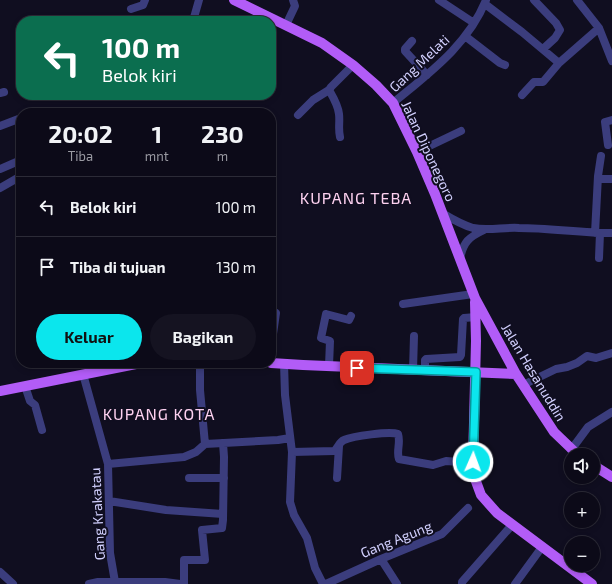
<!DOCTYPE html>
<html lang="id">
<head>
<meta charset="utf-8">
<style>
  :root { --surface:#0c0a18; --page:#151321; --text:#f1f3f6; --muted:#9a9aa2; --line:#2c2b37; --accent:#0be6ed }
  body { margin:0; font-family:"Exo 2",sans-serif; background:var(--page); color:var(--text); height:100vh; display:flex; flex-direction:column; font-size:15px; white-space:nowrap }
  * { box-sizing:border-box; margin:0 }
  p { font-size:13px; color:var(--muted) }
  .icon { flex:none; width:22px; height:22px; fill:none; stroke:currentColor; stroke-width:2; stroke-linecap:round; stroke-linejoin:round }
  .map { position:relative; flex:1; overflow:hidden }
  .drawer { position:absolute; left:16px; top:108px; width:260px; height:260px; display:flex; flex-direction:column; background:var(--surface); border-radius:16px; box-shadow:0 2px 6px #0003,0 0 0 1px var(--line) }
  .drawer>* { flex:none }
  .hud { position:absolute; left:16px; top:16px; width:260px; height:84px; border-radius:16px; box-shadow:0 2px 6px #0003,0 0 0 1px var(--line); background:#0b6e4f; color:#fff; overflow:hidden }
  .fabs { position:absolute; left:564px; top:448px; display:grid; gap:8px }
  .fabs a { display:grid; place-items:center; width:36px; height:36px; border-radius:50%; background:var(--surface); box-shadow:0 2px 6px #0003,0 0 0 1px var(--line); font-size:20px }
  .pin { position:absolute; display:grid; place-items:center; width:34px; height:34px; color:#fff; margin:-17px; border-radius:8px; box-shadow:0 2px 6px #0006 }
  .me { position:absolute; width:44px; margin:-22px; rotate:2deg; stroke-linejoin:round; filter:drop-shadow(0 0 3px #0008) }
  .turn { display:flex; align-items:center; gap:14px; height:84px; padding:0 20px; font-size:18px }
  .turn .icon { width:52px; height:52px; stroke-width:2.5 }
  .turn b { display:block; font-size:28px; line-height:34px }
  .eta { display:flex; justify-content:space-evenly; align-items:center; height:68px; text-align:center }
  .eta b { font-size:24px; font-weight:700; line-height:28px }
  .cta { display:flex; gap:8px; margin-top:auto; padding:8px 20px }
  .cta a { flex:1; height:46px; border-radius:24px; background:var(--accent); color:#111; font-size:16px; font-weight:700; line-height:46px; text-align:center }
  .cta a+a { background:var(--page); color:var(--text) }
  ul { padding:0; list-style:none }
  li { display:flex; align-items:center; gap:12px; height:60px; padding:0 20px; border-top:1px solid var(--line) }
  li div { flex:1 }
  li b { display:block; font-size:15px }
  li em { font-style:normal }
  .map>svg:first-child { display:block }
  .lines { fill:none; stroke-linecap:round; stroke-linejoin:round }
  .minor { stroke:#3b3d7d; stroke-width:8 }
  .major { stroke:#b25cf7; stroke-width:10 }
  .route-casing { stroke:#07969a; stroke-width:10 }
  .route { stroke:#0be6ed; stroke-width:7 }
  .labels { text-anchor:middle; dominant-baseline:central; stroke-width:4; stroke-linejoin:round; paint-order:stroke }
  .street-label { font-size:14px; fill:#d1cffd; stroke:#100e20 }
  .quarter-label { font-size:16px; letter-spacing:1px; fill:#fdd1f0; stroke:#100e20 }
</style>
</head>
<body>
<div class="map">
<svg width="612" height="584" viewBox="0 0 612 584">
  <rect width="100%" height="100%" fill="#100e20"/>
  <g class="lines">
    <path class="minor" d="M 439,0 L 474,23
      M 534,0 L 556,23 L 560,30 L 555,38 L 543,49
      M 577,0 L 599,28 L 612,61
      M 485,4 L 522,32 L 559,63
      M 131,9 L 143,5 L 145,0
      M 193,21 L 199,0
      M 286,25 L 295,6 L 293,0
      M 465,36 L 500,63 L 505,65
      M 412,41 L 405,49 L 405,51 L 427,75
      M 0,93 L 4,92
      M 522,95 L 534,82 L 543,82 L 559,63 L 599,28
      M 393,103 C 429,73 468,45 486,0
      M 298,115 L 313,100 L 329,90
      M 0,126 L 21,118
      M 340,137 C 338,129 340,122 339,114 C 338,105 333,97 329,90 L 331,87 L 353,65
      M 608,145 L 605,122 L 612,120
      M 417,152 L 461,131
      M 0,169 L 21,160
      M 598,179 L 612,179
      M 0,188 L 21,176
      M 442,213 C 452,219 462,225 473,228 C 488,231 504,227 519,228 C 550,228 581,233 612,233
      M 595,233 L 598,176 L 601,156
      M 599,258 L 600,233
      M 460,259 C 463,242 469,237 484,230
      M 403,304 L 473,294
      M 271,348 L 276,313 L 271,310
      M 284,363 L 285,395 L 292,452 L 290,502 L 294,515 L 307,538 L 315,568 L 323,584
      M 329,366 L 330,341 L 321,338 L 326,314 L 349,320 L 351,316
      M 413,370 L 414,336
      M 425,370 L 425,360 L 426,359 L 460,357 L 461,355 L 463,319 L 464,318 L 476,317
      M 83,374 L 108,464 L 110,553 L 115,582 L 115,584
      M 523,385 L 556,369 L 567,367 L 577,363 L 587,356 L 596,358 L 612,353
      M 25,386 L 30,401 L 35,405 L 42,430
      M 205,444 L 278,440 L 290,438
      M 571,450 L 588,427 L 612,412
      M 292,452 L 334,451 C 338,448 339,442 344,440 C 353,436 390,431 398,434 C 401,443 396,451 399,459 L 433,465 L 446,461 L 473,463
      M 108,464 L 184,457 L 196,452 L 205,444 L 200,390 L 200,363
      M 189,478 L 224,478
      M 337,478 L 339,446
      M 109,501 L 166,510 L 223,514
      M 381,559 L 397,584
      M 0,572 L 13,584
      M 89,584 L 98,582 L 165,582 L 180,584
      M 184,584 L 184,560 L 205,560 L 202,530 L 222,528 L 223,520 L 224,457 L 223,443
      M 326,584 L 381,559 L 442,534 L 468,508
      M 462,584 L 462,582 L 512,525
      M 515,584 L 542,547"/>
    <path class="major" d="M 234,0 L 322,43 L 353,65 L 376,85 L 393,103 L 417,152 L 435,194 L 475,298 L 516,374 L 554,432 L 578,455
      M 475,302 L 476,341 L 473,463 L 474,476 L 481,495 L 497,513 L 592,584
      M 271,363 L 303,365 L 516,374
      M 0,391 L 141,363
      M 593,465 L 612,477"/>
  </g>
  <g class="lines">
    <defs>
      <path id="route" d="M 357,368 L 476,372 L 473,462"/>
    </defs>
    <use href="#route" class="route-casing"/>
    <use href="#route" class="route"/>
  </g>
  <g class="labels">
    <g class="street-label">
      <text transform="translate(419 63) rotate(-43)">Gang Melati</text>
      <text transform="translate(429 151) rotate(65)">Jalan Diponegoro</text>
      <text transform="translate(534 372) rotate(59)">Jalan Hasanuddin</text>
      <text transform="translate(97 514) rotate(-93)">Gang Krakatau</text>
      <text transform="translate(396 539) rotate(-22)">Gang Agung</text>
    </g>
    <g class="quarter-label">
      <text x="356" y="197">KUPANG TEBA</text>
      <text x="159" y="413">KUPANG KOTA</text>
    </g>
  </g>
</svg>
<div class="fabs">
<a><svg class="icon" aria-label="sound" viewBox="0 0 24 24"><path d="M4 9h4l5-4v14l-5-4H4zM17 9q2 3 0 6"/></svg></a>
<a>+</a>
<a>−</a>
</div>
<div class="pin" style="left:357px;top:368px;background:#d93025"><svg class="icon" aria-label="arrive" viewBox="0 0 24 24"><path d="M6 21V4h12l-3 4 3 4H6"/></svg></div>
<svg class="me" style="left:473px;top:462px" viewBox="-20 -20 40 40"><circle r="17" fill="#0be6ed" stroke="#fff" stroke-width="3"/><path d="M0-11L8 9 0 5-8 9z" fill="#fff"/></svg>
<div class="hud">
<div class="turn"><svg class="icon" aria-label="left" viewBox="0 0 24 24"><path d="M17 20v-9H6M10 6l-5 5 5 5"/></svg><div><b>100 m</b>Belok kiri</div></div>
</div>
<section class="drawer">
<div class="eta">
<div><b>20:02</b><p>Tiba</p></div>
<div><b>1</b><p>mnt</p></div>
<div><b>230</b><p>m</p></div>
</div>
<ul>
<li><svg class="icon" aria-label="left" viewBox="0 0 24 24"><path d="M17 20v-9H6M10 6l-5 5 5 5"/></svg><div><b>Belok kiri</b></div><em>100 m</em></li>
<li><svg class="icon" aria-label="arrive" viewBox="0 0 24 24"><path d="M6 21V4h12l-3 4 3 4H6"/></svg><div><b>Tiba di tujuan</b></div><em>130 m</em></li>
</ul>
<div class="cta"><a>Keluar</a><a>Bagikan</a></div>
</section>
</div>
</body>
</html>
